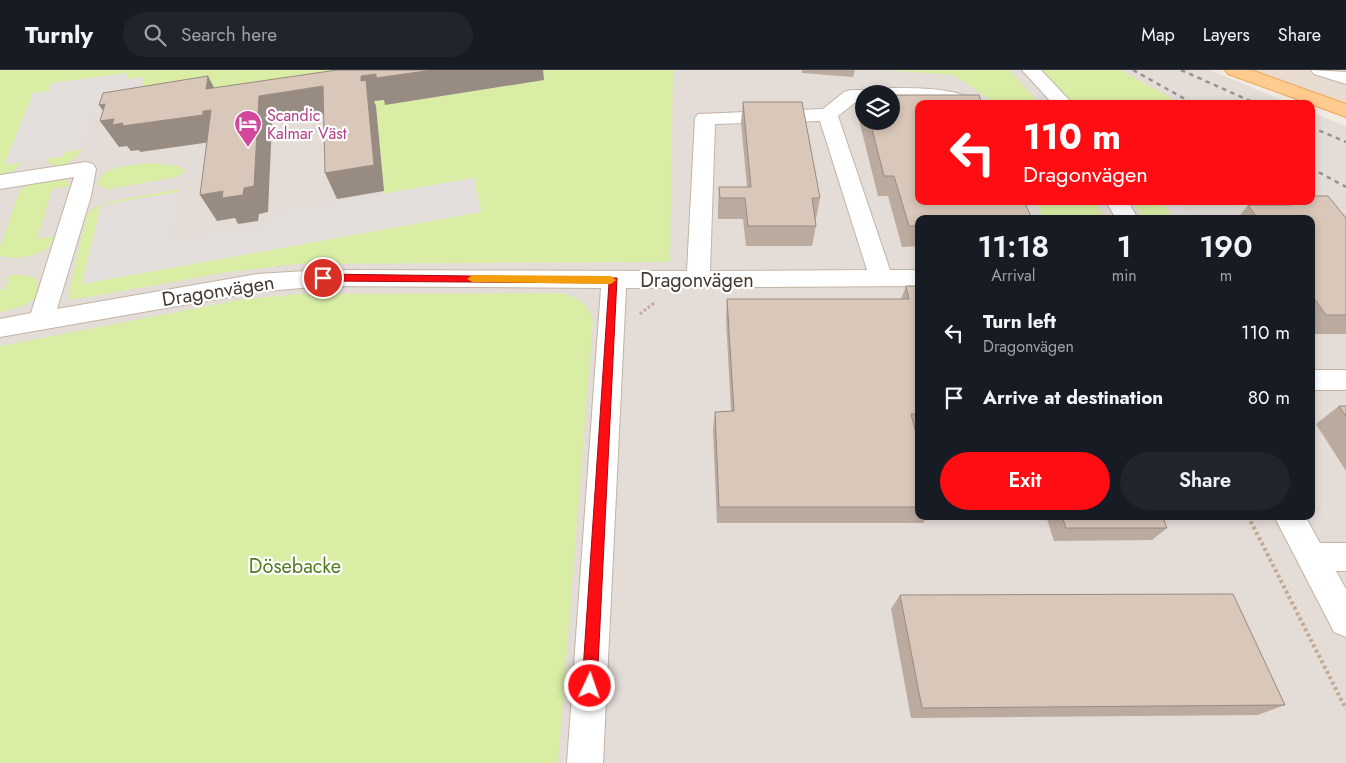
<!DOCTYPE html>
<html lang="en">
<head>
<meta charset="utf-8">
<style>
  :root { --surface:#171b24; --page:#20242c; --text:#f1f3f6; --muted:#9ea1a6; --line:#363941; --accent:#ff0d13 }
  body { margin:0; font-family:Jost,sans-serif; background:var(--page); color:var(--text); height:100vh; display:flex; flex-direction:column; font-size:19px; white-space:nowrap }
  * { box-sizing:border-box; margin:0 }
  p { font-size:16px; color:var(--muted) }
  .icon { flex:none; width:28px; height:28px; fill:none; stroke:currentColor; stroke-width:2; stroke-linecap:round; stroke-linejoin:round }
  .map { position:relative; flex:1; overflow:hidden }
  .side { position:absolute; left:915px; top:145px; width:400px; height:305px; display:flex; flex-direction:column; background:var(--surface); border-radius:10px; box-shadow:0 2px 8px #0003 }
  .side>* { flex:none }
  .banner { position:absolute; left:915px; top:30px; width:400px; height:105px; border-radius:10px; box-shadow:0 2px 8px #0003; background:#ff0d13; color:#fff; overflow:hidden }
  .fabs { position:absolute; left:855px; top:15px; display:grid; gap:10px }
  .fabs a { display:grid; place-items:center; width:45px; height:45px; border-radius:50%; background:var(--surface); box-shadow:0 2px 8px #0003; font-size:25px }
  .pin { position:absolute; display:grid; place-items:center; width:42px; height:42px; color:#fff; margin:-21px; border:2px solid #fff; border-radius:50%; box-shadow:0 1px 5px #0007 }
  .me { position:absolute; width:55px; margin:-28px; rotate:3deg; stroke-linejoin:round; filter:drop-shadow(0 0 4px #0008) }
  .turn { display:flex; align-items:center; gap:18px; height:105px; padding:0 25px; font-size:22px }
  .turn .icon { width:65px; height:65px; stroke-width:2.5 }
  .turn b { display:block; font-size:35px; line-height:42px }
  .eta { display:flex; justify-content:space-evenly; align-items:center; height:85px; text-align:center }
  .eta b { font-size:30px; font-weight:600; line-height:35px }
  .action { display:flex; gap:10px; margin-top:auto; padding:10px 25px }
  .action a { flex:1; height:58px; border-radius:30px; background:var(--accent); color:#fff; font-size:20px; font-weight:600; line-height:58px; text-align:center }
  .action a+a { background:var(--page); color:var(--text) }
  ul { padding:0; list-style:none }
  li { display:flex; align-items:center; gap:15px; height:65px; padding:0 25px }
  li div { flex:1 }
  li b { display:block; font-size:19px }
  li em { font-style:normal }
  header { display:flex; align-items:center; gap:30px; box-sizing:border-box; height:70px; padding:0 25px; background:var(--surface); border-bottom:1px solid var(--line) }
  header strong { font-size:24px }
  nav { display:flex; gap:28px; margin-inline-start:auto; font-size:18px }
  .search { width:350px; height:45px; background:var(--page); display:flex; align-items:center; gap:12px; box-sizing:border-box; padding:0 18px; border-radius:28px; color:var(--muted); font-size:19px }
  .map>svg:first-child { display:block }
  .residential { fill:#e8dbcf }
  .industrial { fill:#e4dcd7; fill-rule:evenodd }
  .green { fill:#d9eda5 }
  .parking { fill:#e3dedb }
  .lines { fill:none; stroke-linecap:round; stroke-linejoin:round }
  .minor-casing { stroke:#c2b3a6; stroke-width:2 }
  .major-casing { stroke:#f0a552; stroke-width:2 }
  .path-far1 { stroke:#c3a993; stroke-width:3; stroke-dasharray:2.5 2.5; stroke-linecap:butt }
  .path { stroke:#c3a993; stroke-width:4; stroke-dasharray:3 3; stroke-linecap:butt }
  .minor { fill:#fff; fill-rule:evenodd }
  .major { fill:#ffcb8f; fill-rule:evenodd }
  .rail { stroke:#939393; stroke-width:2.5; stroke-dasharray:4.5 4.5; stroke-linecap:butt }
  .wall { fill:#bbab9f }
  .shaded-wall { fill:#988b82 }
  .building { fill:#d9c7b9; stroke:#988b82 }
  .route { fill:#ff0d13; stroke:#a6080c }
  .slow { fill:#f59e0b }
  .labels { text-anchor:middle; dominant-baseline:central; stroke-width:4.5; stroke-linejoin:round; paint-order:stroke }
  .far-hotel-label { font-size:16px; fill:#b23c85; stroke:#fff; text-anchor:start }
  .street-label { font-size:20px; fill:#453a32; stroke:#fff }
  .park-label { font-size:20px; fill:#537c20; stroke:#fff }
</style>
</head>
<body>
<header>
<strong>Turnly</strong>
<div class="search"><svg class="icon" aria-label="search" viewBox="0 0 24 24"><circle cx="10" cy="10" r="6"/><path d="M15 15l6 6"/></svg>Search here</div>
<nav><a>Map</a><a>Layers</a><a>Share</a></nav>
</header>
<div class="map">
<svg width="1346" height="693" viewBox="0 0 1346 693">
  <rect width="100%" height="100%" fill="#f3ebe2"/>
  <path class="residential" d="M 1235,0 L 1346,0 L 1346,40 Z"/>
  <path class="industrial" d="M 0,0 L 1210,0 L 1291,34 L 919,34 L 919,131 L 1311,131 L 1311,42 L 1346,56 L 1346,693 L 0,693 ZM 864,24 L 891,24 L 891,51 L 864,51 ZM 919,149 L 1311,149 L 1311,446 L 919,446 Z"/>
  <path class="green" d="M 0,0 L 472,0 L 136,40 L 144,7 L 126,10 L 128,3 L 48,21 L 5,95 L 23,92 L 14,101 L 0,104 Z
    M 541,0 L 673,0 L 670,192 L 296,194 L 228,202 L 83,228 L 70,229 L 68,226 L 87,144 L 97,136 L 108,132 L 180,119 L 180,122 L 101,135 L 82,214 L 474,108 L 384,124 L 376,37 L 371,32 L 385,30 L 386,34 L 544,10 Z
    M 886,0 L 1009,0 L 1040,34 L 992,34 L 989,29 L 954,5 Z
    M 1042,0 L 1120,0 L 1182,34 L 1074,34 Z
    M 83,79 C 76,90 58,102 46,91 L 46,89 L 63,86 L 64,82 Z
    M 149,93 L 179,96 L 185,101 L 177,107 L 109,119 L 97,115 C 101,94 133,96 149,93 Z
    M 58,108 L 66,110 L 70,116 L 52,119 L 37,169 L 56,166 C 50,186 17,191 0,186 L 0,177 L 20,120 L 36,112 Z
    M 1036,131 L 1095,131 L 1105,149 L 1043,149 Z
    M 1133,131 L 1163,131 L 1173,149 L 1143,149 Z
    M 9,205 L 25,205 L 35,208 C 51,231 15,239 0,242 L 0,220 L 5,219 Z
    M 560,223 C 577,226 587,233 593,250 L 558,693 L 0,693 L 0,276 L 239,230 L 300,224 Z"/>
  <path class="parking" d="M 128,3 L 126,10 L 144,7 L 136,40 L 93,46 L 83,79 L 64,82 L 63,86 L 4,95 L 33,23 L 48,21 L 51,13 Z
    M 474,108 L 481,142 L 82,214 L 101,135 L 180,122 L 173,171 L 271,154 L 271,143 Z
    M 1163,131 L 1181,131 L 1191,149 L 1173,149 Z"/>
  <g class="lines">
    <defs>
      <path id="minor" d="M 1022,0 L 1041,0 L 1073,34 L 1053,34 Z
        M 1311,0 L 1346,2 L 1346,14 L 1314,4 Z
        M 891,18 C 910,18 965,17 976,34 L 891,30 L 891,24 L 882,24 L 884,20 Z
        M 851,20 L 864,20 L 872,24 L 864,24 L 864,32 L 856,32 L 838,46 L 890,200 L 919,200 L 919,216 L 626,218 L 603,693 L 567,693 L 601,218 L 323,216 L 257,222 L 0,267 L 0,249 L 31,243 L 74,107 L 0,119 L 0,105 L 86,92 L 93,94 L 96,99 L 91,126 L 57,239 L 257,204 L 323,200 L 687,201 L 695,48 L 698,44 L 823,39 L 844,22 ZM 820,51 L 867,200 L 710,201 L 715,54 Z
        M 1106,131 L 1128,131 L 1138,149 L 1116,149 Z
        M 1311,300 L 1346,300 L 1346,320 L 1311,320 Z
        M 1274,446 L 1305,446 L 1320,473 L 1346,473 L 1346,501 L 1336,501 L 1346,519 L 1346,567 L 1334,562 Z"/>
      <path id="major" d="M 1225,0 L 1251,0 L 1346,34 L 1346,47 L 1228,4 Z"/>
    </defs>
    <use href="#minor" class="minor-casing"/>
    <use href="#major" class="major-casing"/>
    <path class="path-far1" d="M 640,244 L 654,233"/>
    <path class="path" d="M 1248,446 L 1346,639"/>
    <use href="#minor" class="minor"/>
    <use href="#major" class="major"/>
    <path class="rail" d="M 1133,0 L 1194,34
      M 1181,0 L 1257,34
      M 1311,57 L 1346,72
      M 1311,98 L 1346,117"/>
  </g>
  <path class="wall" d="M 802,0 L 855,0 L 853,7 L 802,3 Z
    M 863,25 L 864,25 L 864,51 L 891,51 L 919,149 L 919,176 L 902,177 L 888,126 L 878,126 L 858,46 Z
    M 743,32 L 820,128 L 816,149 L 815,149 L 816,156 L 812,176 L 746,176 L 743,149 L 718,149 L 718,137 L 719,117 L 747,117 L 741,52 Z
    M 1280,131 L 1311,131 L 1346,148 L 1346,264 L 1311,264 L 1311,149 L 1237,149 L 1248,135 L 1278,135 Z
    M 906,216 L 919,216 L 919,362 L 916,362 L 919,376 L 919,446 L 928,446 L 923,453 L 717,453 L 713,360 L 715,342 L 731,341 L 726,249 L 727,229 L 901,229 Z
    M 1339,336 L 1346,336 L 1346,401 L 1316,354 Z
    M 1046,446 L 1162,446 L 1167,458 L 1152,470 L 1054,471 Z
    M 900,525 L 1285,635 L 1258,645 L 911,648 L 891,539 Z"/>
  <path class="shaded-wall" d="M 433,0 L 543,0 L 544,10 L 385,35 L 384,30 L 374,31 L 376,36 L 384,121 L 337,129 L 325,103 L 361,6 L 376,4 Z
    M 208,6 L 222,33 L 206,19 Z
    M 323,16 L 334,42 L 272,52 L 268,142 L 259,144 L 258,151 L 238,154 L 235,148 L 217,151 L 200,125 L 244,118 L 259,26 Z
    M 105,34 L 203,41 L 211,40 L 218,71 L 140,82 L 139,80 L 131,81 L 127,76 L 119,77 L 100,51 L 109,49 L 99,35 Z"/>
  <path class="building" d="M 337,0 L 433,0 L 376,8 L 376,4 L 361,6 L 361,11 L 366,10 L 374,95 L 325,103 L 323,16 L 259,26 L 254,116 L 244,118 L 243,125 L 222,128 L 223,121 L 200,125 L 211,40 L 203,41 L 203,45 L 122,56 L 123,53 L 112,55 L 114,49 L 100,51 L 105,34 L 99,35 L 103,23 L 208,6 L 206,19 Z
    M 891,25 L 979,25 L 982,34 L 919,34 L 919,131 L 1024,131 L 1032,149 L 919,149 L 919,156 L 909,156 L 894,106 L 884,106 L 870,51 L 891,51 Z
    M 743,32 L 802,32 L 820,128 L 812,128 L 816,156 L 748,156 L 745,128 L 720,128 L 719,117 L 751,117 Z
    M 1311,126 L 1328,126 L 1346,148 L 1346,245 L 1326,245 L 1311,224 L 1311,149 L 1258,149 L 1248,135 L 1291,135 L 1288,131 L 1311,131 Z
    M 906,216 L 919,216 L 919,344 L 911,344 L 919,376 L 919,437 L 719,437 L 715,342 L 734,341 L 727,229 L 909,229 Z
    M 1339,336 L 1346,336 L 1346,346 Z
    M 1062,446 L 1162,446 L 1167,458 L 1066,458 Z
    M 1233,524 L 1285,635 L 922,638 L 900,525 Z"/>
  <path class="route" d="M 323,204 L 617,208 L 597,616 L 595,621 L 590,623 L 585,621 L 582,616 L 609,213 L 323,211 L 318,208 Z"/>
  <path class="slow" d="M 472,205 L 611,206 L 616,210 L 611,214 L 472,212 L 467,209 Z"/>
  <defs>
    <symbol id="hotel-pin" viewBox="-11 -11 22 30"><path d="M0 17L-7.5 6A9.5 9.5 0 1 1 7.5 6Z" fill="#d1479c" stroke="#fff"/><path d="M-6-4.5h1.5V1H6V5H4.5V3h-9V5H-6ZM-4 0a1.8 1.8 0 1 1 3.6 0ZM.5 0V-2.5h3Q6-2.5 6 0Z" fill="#fff"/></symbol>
  </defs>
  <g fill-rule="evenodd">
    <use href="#hotel-pin" x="232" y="38" width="32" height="43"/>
  </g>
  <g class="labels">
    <g class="far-hotel-label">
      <text x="267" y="45">Scandic<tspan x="267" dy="18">Kalmar Väst</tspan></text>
    </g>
    <g class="street-label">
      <text x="697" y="210">Dragonvägen</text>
      <text transform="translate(218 221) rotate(-9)">Dragonvägen</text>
    </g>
    <g class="park-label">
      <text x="295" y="496">Dösebacke</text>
    </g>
  </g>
</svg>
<div class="fabs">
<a><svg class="icon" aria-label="layers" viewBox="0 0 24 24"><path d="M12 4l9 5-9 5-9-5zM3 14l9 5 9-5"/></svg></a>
</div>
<div class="pin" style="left:323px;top:208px;background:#d93025"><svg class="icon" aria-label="arrive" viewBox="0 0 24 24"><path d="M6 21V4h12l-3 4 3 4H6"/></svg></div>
<svg class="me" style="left:590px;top:616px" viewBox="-20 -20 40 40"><circle r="17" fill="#ff0d13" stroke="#fff" stroke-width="3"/><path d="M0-11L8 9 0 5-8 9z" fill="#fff"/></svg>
<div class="banner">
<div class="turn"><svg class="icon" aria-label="left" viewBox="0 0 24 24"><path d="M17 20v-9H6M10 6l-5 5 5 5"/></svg><div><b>110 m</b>Dragonvägen</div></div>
</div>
<section class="side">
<div class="eta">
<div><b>11:18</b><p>Arrival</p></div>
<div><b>1</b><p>min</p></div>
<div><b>190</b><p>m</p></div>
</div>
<ul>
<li><svg class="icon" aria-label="left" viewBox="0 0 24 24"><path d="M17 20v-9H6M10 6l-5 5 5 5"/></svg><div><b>Turn left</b><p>Dragonvägen</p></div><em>110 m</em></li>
<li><svg class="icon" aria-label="arrive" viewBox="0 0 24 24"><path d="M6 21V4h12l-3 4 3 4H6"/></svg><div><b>Arrive at destination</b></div><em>80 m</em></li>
</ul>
<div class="action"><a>Exit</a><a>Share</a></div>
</section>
</div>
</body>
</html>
